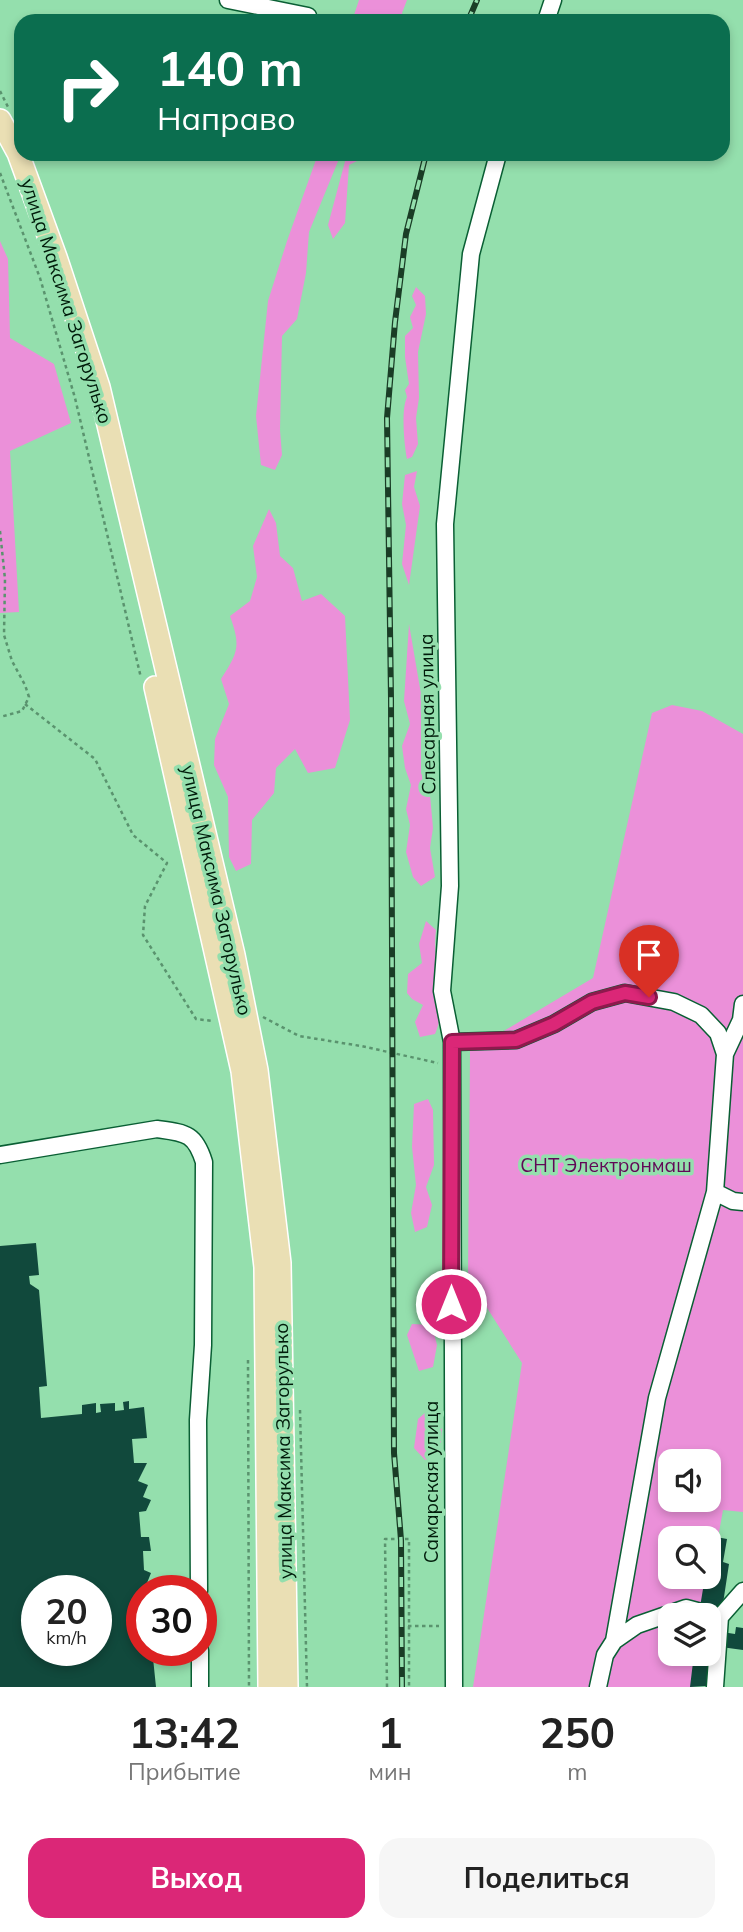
<!DOCTYPE html>
<html lang="ru">
<head>
<meta charset="utf-8">
<style>
  :root { --surface:#fff; --page:#f6f6f6; --text:#222; --muted:#767676; --accent:#db2777 }
  body { margin:0; font-family:Mulish,sans-serif; background:var(--page); color:var(--text); height:100vh; display:flex; flex-direction:column; font-size:26px; white-space:nowrap }
  * { box-sizing:border-box; margin:0 }
  p { font-size:23px; color:var(--muted) }
  .icon { flex:none; width:38px; height:38px; fill:none; stroke:currentColor; stroke-width:2; stroke-linecap:round; stroke-linejoin:round }
  .map { position:relative; height:1687px; overflow:hidden }
  .sheet { display:flex; flex-direction:column; background:var(--surface); flex:1 }
  .sheet>* { flex:none }
  .guide { position:absolute; left:14px; top:14px; width:716px; height:147px; border-radius:21px; box-shadow:0 4px 10px #0003; background:#0b6e4f; color:#fff; overflow:hidden }
  .fabs { position:absolute; left:658px; top:1449px; display:grid; gap:14px }
  .fabs a { display:grid; place-items:center; width:63px; height:63px; border-radius:14px; background:var(--surface); box-shadow:0 4px 10px #0003; font-size:35px }
  .speed { position:absolute; left:21px; top:1575px; display:flex; gap:14px; font-size:35px; font-weight:700; text-align:center }
  .speed>* { display:grid; place-content:center; width:91px; height:91px; border-radius:50%; background:var(--surface); box-shadow:0 4px 10px #0003; line-height:1 }
  .speed small { font-size:18px; font-weight:400 }
  .speed .limit { border:10px solid #d22; background:#fff; color:#111 }
  .pin { position:absolute; display:grid; place-items:center; width:60px; height:60px; color:#fff; margin:-72px -30px; border-radius:50% 50% 50% 0; rotate:-45deg; box-shadow:0 0 7px #0007 }
  .pin .icon { rotate:45deg }
  .me { position:absolute; width:77px; margin:-38px; rotate:0deg; stroke-linejoin:round; filter:drop-shadow(0 0 5px #0008) }
  .turn { display:flex; align-items:center; gap:24px; height:147px; padding:0 28px; font-size:32px }
  .turn .icon { width:91px; height:91px; stroke-width:2.5 }
  .turn b { display:block; font-size:49px; line-height:60px }
  .eta { display:flex; justify-content:space-evenly; align-items:center; height:119px; text-align:center }
  .eta b { font-size:42px; font-weight:700; line-height:49px }
  .action { display:flex; gap:14px; margin-top:auto; padding:14px 28px }
  .action a { flex:1; height:80px; border-radius:21px; background:var(--accent); color:#fff; font-size:28px; font-weight:700; line-height:80px; text-align:center }
  .action a+a { background:var(--page); color:var(--text) }
  .map>svg:first-child { display:block }
  .green { fill:#eb90d9; fill-rule:evenodd }
  .building { fill:#11493c; fill-rule:evenodd }
  .lines { fill:none; stroke-linecap:round; stroke-linejoin:round }
  .minor-casing { stroke:#0a5f34; stroke-width:19 }
  .major-casing { stroke:#fff; stroke-width:24 }
  .path { stroke:#5a936e; stroke-width:2.5; stroke-dasharray:3.5 3.5; stroke-linecap:butt }
  .minor { stroke:#fff; stroke-width:16 }
  .major { stroke:#eadfb4; stroke-width:21 }
  .rail-casing { stroke:#1a3d26; stroke-width:6 }
  .rail { stroke:#94dfad; stroke-width:3.5; stroke-dasharray:10; stroke-linecap:butt }
  .route-casing { stroke:#8e194d; stroke-width:18 }
  .route { stroke:#db2777; stroke-width:12 }
  .labels { text-anchor:middle; dominant-baseline:central; stroke-width:7; stroke-linejoin:round; paint-order:stroke }
  .street-label { font-size:19px; fill:#001b0a; stroke:#94dfad }
  .park-label { font-size:19px; fill:#610756; stroke:#94dfad }
</style>
</head>
<body>
<div class="map">
<svg width="743" height="1687" viewBox="0 0 743 1687">
  <rect width="100%" height="100%" fill="#94dfad"/>
  <path class="green" d="M 359,0 L 407,0 L 402,13 L 404,21 L 352,21 Z
    M 318,154 L 341,154 L 309,232 L 306,273 L 297,319 L 282,336 L 280,430 L 282,455 L 275,470 L 261,465 L 256,416 L 268,301 L 287,241 Z
    M 347,154 L 371,154 L 349,165 L 345,223 L 333,239 L 328,225 Z
    M 0,241 L 8,259 L 10,338 L 54,364 L 71,423 L 10,451 L 19,612 L 0,613 Z
    M 416,287 L 425,296 L 426,314 L 418,352 L 419,398 L 416,418 L 418,444 L 412,457 L 407,459 C 404,443 401,410 407,397 L 405,390 L 409,384 L 405,357 L 405,336 L 413,328 L 410,317 L 416,305 L 412,296 Z
    M 417,471 L 414,487 L 420,506 L 409,585 L 402,564 L 406,525 L 402,504 L 405,475 Z
    M 269,509 L 276,523 L 280,556 L 293,568 L 302,601 L 321,594 L 345,616 L 350,720 L 335,768 L 308,773 L 295,749 L 276,768 L 274,793 L 252,820 L 251,864 L 236,871 L 229,857 L 228,797 L 214,765 L 215,739 L 229,704 L 221,679 C 238,652 241,647 230,616 L 250,601 L 257,577 L 253,546 Z
    M 409,624 L 421,694 L 421,773 L 430,795 L 433,828 L 430,848 L 435,877 L 421,886 L 413,877 L 406,852 L 410,825 L 406,809 L 411,785 L 405,768 L 402,746 L 410,724 L 404,701 Z
    M 672,705 L 702,711 L 743,734 L 743,1512 L 723,1510 L 704,1615 L 670,1615 L 670,1654 L 698,1654 L 693,1687 L 473,1687 L 522,1363 L 468,1278 L 470,1051 L 593,978 L 652,713 ZM 670,1461 L 709,1461 L 709,1500 L 670,1500 ZM 670,1538 L 709,1538 L 709,1577 L 670,1577 Z
    M 426,921 L 436,930 C 431,964 450,1002 435,1034 L 420,1037 L 415,1022 L 423,1005 L 412,999 L 407,993 L 408,974 L 422,963 L 419,944 Z
    M 428,1099 L 433,1110 L 434,1165 L 426,1187 L 432,1205 L 427,1227 L 415,1232 L 411,1213 L 416,1185 L 412,1147 L 414,1104 Z
    M 412,1324 L 432,1325 L 437,1345 L 433,1367 L 419,1371 L 407,1335 Z
    M 426,1412 L 442,1429 L 440,1451 L 426,1461 L 414,1448 L 418,1419 Z"/>
  <path class="building" d="M 36,1243 L 39,1275 L 29,1276 L 30,1284 L 39,1290 L 47,1386 L 39,1387 L 41,1418 L 82,1414 L 82,1405 L 96,1403 L 96,1413 L 101,1412 L 100,1404 L 115,1403 L 115,1411 L 124,1410 L 123,1402 L 129,1401 L 129,1409 L 144,1407 L 147,1438 L 132,1439 L 134,1463 L 147,1463 L 138,1481 L 148,1485 L 143,1497 L 151,1500 L 146,1511 L 139,1512 L 141,1537 L 149,1537 L 151,1551 L 143,1551 L 144,1570 L 151,1573 L 147,1583 L 153,1585 L 151,1591 L 142,1591 L 142,1650 L 165,1650 L 166,1658 L 153,1658 L 156,1687 L 0,1687 L 0,1246 ZM 37,1591 L 96,1591 L 96,1650 L 37,1650 Z
    M 711,1536 L 727,1539 L 723,1562 L 729,1564 L 722,1610 L 700,1607 L 705,1577 L 709,1577 Z
    M 736,1627 L 743,1628 L 743,1650 L 721,1647 L 722,1632 L 735,1634 Z
    M 694,1654 L 709,1655 L 706,1686 L 690,1687 Z"/>
  <g class="lines">
    <defs>
      <path id="minor" d="M 228,0 L 308,16
        M 546,21 L 553,0
        M 452,1042 L 516,1040 L 554,1024 L 592,1002 L 625,993 L 674,1002 L 701,1015 L 718,1033 L 725,1054 L 715,1192 L 657,1398 L 614,1641 L 605,1655 L 598,1687
        M 725,1054 L 741,1020 L 743,1004
        M 0,1155 L 157,1129 C 186,1133 195,1133 204,1162 L 203,1345 L 198,1420 L 199,1591
        M 715,1192 L 733,1201 L 743,1202
        M 614,1641 L 637,1625 L 686,1608 L 720,1617
        M 200,1650 L 200,1687
        M 454,1687 L 452,1042 L 442,991 L 450,886 L 445,524 L 471,254 L 498,154
        M 715,1687 L 720,1617 L 743,1591"/>
      <path id="major" d="M 0,120 L 18,153 L 56,257 L 99,387 L 234,955 L 257,1070 L 280,1263 L 287,1687
        M 155,687 L 242,1071 L 265,1267 L 269,1687"/>
    </defs>
    <use href="#minor" class="minor-casing"/>
    <use href="#major" class="major-casing"/>
    <path class="path" d="M 0,91 L 8,107
      M 0,173 L 40,278 L 75,398 L 141,678
      M 0,531 L 5,579 L 4,635 L 12,661 L 25,685 L 29,697 L 22,711 L 0,717
      M 25,704 L 95,759 L 133,835 L 167,863 L 145,906 L 143,935 L 196,1019 L 213,1021
      M 263,1017 L 299,1036 L 361,1046 L 438,1063
      M 248,1360 L 249,1687
      M 300,1410 L 307,1687
      M 408,1626 L 439,1626
      M 387,1687 L 385,1539 L 409,1539 L 409,1687"/>
    <use href="#minor" class="minor"/>
    <use href="#major" class="major"/>
    <defs>
      <path id="rail" d="M 468,21 L 477,0
        M 402,1687 L 401,1540 L 394,1453 L 391,698 L 387,418 L 395,322 L 406,234 L 426,154"/>
    </defs>
    <use href="#rail" class="rail-casing"/>
    <use href="#rail" class="rail"/>
  </g>
  <g class="lines">
    <defs>
      <path id="route" d="M 451,1304 L 452,1042 L 516,1040 L 554,1024 L 592,1002 L 625,993 L 649,997"/>
    </defs>
    <use href="#route" class="route-casing"/>
    <use href="#route" class="route"/>
  </g>
  <g class="labels">
    <g class="street-label">
      <text transform="translate(67 301) rotate(72)">улица Максима Загорулько</text>
      <text transform="translate(427 714) rotate(-91)">Слесарная улица</text>
      <text transform="translate(217 890) rotate(77)">улица Максима Загорулько</text>
      <text transform="translate(283 1451) rotate(-91)">улица Максима Загорулько</text>
      <text transform="translate(431 1482) rotate(-90)">Самарская улица</text>
    </g>
    <g class="park-label">
      <text x="606" y="1165">СНТ Электронмаш</text>
    </g>
  </g>
</svg>
<div class="fabs">
<a><svg class="icon" aria-label="sound" viewBox="0 0 24 24"><path d="M4 9h4l5-4v14l-5-4H4zM17 9q2 3 0 6"/></svg></a>
<a><svg class="icon" aria-label="search" viewBox="0 0 24 24"><circle cx="10" cy="10" r="6"/><path d="M15 15l6 6"/></svg></a>
<a><svg class="icon" aria-label="layers" viewBox="0 0 24 24"><path d="M12 4l9 5-9 5-9-5zM3 14l9 5 9-5"/></svg></a>
</div>
<div class="speed"><div>20<small>km/h</small></div><div class="limit">30</div></div>
<div class="pin" style="left:649px;top:997px;background:#d93025"><svg class="icon" aria-label="arrive" viewBox="0 0 24 24"><path d="M6 21V4h12l-3 4 3 4H6"/></svg></div>
<svg class="me" style="left:451px;top:1304px" viewBox="-20 -20 40 40"><circle r="17" fill="#db2777" stroke="#fff" stroke-width="3"/><path d="M0-11L8 9 0 5-8 9z" fill="#fff"/></svg>
<div class="guide">
<div class="turn"><svg class="icon" aria-label="right" viewBox="0 0 24 24"><path d="M7 20v-9h11M14 6l5 5-5 5"/></svg><div><b>140 m</b>Направо</div></div>
</div>
</div>
<section class="sheet">
<div class="eta">
<div><b>13:42</b><p>Прибытие</p></div>
<div><b>1</b><p>мин</p></div>
<div><b>250</b><p>m</p></div>
</div>
<div class="action"><a>Выход</a><a>Поделиться</a></div>
</section>
</body>
</html>
